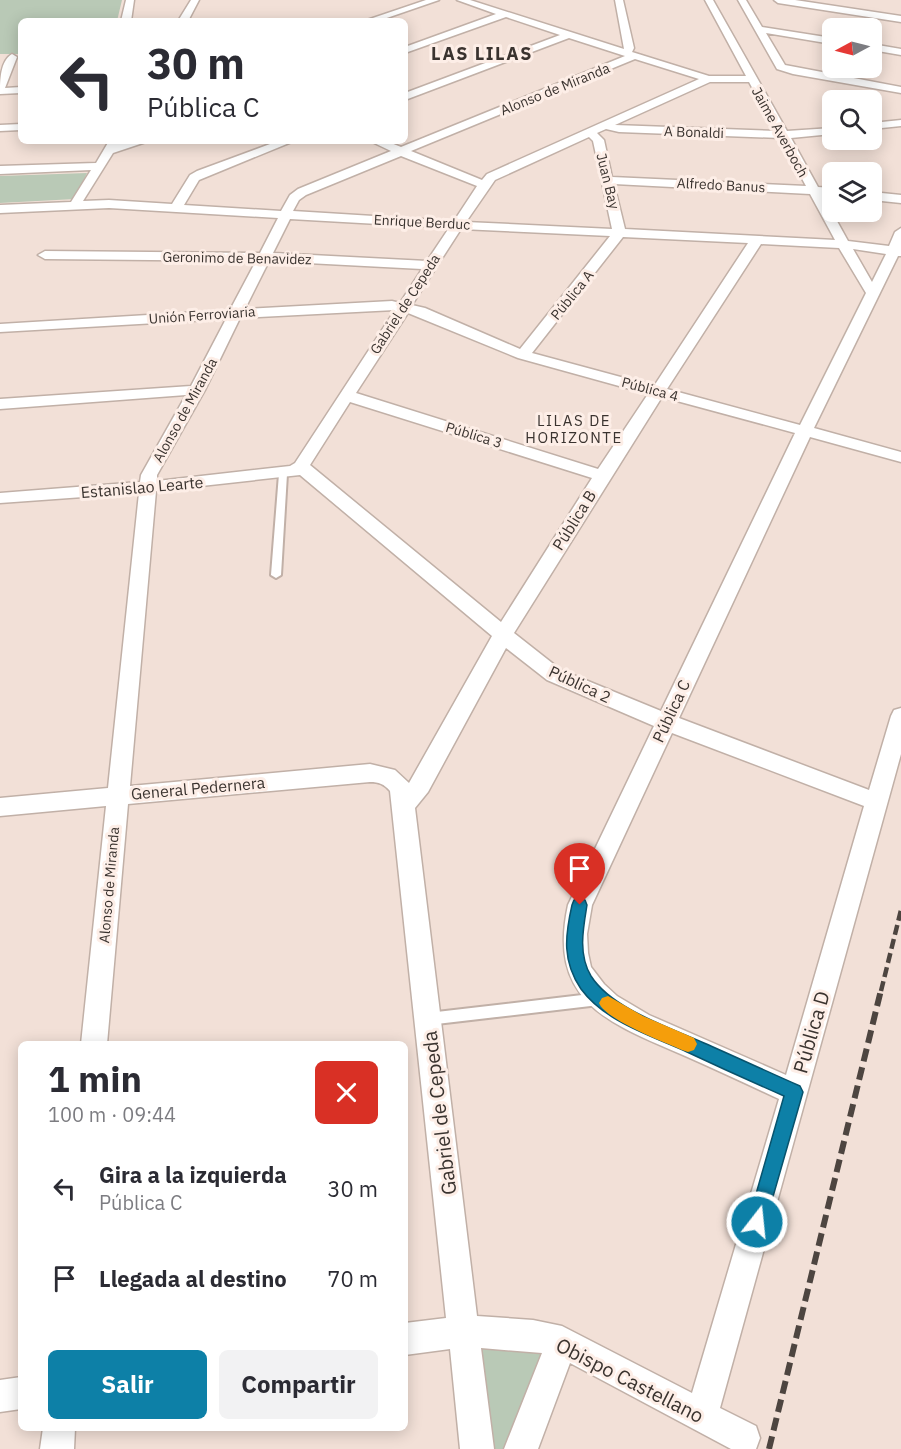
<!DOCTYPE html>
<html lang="es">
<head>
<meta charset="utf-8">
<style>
  :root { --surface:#fff; --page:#f2f2f3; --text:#2b2b33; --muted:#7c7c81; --accent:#0d80a7 }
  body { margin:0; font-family:"IBM Plex Sans",sans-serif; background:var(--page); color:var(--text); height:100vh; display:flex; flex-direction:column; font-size:22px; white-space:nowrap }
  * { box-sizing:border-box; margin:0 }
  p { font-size:20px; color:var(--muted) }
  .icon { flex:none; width:33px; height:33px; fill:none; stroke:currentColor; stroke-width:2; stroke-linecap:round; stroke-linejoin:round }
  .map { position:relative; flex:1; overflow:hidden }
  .drawer { position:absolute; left:18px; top:1041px; width:390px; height:390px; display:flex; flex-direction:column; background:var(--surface); border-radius:9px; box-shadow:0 3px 15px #0003 }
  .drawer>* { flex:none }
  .top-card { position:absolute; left:18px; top:18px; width:390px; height:126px; border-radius:9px; box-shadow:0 3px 15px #0003; background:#fff; color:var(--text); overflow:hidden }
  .needle { width:39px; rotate:263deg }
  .fabs { position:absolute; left:822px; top:18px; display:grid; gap:12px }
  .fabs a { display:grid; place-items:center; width:60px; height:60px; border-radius:9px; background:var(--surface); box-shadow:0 3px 15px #0003; font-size:30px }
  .pin { position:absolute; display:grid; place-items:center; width:51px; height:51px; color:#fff; margin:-62px -26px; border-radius:50% 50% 50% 0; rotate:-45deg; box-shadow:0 0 6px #0007 }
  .pin .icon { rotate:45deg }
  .me { position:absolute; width:66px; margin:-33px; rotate:16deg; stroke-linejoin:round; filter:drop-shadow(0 0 4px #0008) }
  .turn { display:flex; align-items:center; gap:21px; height:126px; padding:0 30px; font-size:27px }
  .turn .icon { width:78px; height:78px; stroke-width:2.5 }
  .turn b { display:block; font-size:42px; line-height:51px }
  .round { display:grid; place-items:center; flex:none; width:63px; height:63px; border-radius:9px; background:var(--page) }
  .head { display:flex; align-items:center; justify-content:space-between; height:102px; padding:0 30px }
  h1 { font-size:36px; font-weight:800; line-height:45px }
  .primary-button { display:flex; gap:12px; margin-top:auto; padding:12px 30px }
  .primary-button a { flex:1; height:69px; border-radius:9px; background:var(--accent); color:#fff; font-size:24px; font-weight:800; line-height:69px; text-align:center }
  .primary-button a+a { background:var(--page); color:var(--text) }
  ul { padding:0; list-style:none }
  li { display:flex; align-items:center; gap:18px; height:90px; padding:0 30px }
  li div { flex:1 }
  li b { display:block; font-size:22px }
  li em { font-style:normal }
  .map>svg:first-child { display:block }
  .green { fill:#b9c9b6 }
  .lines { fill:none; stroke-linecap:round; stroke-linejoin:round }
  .service-casing { stroke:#c1b0a7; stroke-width:4 }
  .minor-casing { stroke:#c1b0a7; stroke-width:3 }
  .service { fill:#fff; fill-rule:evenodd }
  .minor { fill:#fff; fill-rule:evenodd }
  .rail-far1 { stroke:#4d4540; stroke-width:4.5; stroke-dasharray:10 4.5; stroke-linecap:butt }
  .rail { stroke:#4d4540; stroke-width:6; stroke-dasharray:13 6; stroke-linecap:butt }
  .route { fill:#0d80a7; stroke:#08536d; stroke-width:1.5 }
  .slow { fill:#f59e0b }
  .labels { text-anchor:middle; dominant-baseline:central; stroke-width:6; stroke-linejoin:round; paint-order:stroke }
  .far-street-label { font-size:14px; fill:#3a332f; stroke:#fdeee7 }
  .far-neighbourhood-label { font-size:15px; letter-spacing:1.5px; fill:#3a332f; stroke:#fdeee7 }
  .street-label { font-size:16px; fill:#3a332f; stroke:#fdeee7 }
  .far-district-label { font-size:18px; font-weight:bold; letter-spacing:1.5px; fill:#3a332f; stroke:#fdeee7 }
  .near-street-label { font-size:20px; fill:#3a332f; stroke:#fdeee7 }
</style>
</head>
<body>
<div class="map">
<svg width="901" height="1449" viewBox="0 0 901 1449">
  <rect width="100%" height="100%" fill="#f2e0d7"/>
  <path class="green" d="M 0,0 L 122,0 L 117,21 L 21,21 L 21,54 L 0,54 Z
    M 87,173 L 75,199 L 0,203 L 0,176 Z
    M 474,1342 L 549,1350 L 510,1449 L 484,1449 Z"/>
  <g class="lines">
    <defs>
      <path id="service" d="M 283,471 L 287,474 L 281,575 L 276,578 L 271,575 L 279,474 Z
        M 599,993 L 604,995 L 605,999 L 604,1003 L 599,1005 L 428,1025 L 423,1023 L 422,1019 L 423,1015 L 428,1013 Z"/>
      <path id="minor" d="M 126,0 L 134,0 L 131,21 L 121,21 Z
        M 191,0 L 199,0 L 188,21 L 178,21 Z
        M 426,0 L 439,0 L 378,21 L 364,21 Z
        M 457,0 L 470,0 L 624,49 L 615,0 L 623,0 L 634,48 L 632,52 L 709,76 L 746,76 L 705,0 L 713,0 L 787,131 L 832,128 L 832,134 L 791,138 L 818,187 L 832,188 L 832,194 L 822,194 L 848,241 L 889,246 L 895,232 L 901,228 L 901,256 L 898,256 L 814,428 L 901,452 L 901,462 L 810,437 L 679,718 L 869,790 L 891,716 L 894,710 L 901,708 L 901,754 L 720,1408 L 756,1426 L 760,1438 L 756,1449 L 731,1449 L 570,1363 L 538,1449 L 504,1449 L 542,1353 L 481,1348 L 494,1449 L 460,1449 L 450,1349 L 405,1355 L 405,1323 L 446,1318 L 390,791 C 384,784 379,782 370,782 L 128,804 L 107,1044 L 81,1044 L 106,806 L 0,816 L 0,798 L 108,788 L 139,493 L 0,503 L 0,493 L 140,482 L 141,475 L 186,395 L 0,409 L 0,399 L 191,386 L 226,319 L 0,332 L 0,324 L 230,310 L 256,261 L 45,259 L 38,255 L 45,251 L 260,253 L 278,218 L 109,208 L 0,213 L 0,205 L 71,202 L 91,170 L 0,174 L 0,166 L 96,163 L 109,141 L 121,141 L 119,144 L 130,141 L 149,141 L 113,153 L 83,201 L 109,200 L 172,204 L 190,175 L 197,171 L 278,141 L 294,141 L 199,180 L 184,205 L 281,211 L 290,195 L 298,189 L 391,151 L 370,141 L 386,141 L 401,147 L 625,56 L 569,38 L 405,100 L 405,93 L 560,35 L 506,17 L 405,53 L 405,47 L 496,14 ZM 635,59 L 699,79 L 487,174 L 482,180 L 411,151 ZM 710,82 L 749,82 L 776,131 L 615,125 ZM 606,129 L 619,132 L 780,138 L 806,186 L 612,177 L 604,140 L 597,133 ZM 589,137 L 593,141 L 612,229 L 466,222 L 495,180 ZM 401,156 L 477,186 L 454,221 L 293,211 L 299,200 L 306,195 ZM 614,184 L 810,194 L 835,240 L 625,229 ZM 290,219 L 449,228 L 427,261 L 273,253 ZM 461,229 L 610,236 L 520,349 L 425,308 L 412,305 ZM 623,237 L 748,243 L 654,386 L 532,353 ZM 761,244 L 839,248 L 866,293 L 800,425 L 667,389 ZM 853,249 L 886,254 L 872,282 ZM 269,261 L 422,269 L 400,303 L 392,301 L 245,309 ZM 395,310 L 295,463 L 290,466 L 157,481 L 157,475 L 205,390 L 240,318 ZM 408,313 L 518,358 L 648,394 L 598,469 L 356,393 ZM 662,397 L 795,433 L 661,711 L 561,670 L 514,633 ZM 350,402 L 592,478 L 501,622 L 310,465 ZM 300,475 L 492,636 L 409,783 L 395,770 L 370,764 L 130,786 L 156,491 ZM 506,648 L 547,680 L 654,726 L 568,905 C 547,1001 608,1023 683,1055 C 715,1069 747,1084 779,1099 L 692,1393 L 562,1326 L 533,1320 L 477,1316 L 415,808 L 428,792 ZM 672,733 L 864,806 L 786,1075 L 649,1015 L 617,996 L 604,984 L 591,967 L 588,953 L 587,934 L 592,905 Z
        M 738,0 L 746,0 L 762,27 L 832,38 L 832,44 L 766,33 L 785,65 L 901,87 L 901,93 L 793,74 L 777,69 Z
        M 774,0 L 795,0 L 901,16 L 901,22 L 778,3 Z
        M 872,44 L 901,49 L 901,55 L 872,50 Z
        M 12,54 L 17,57 L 5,88 L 21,87 L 21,93 L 0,94 C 0,81 0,61 12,54 Z
        M 901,120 L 901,126 L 872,129 L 872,123 Z
        M 21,124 L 21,130 L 0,131 L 0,125 Z
        M 872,192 L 901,195 L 901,203 L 872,200 Z
        M 21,1377 L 21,1409 L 0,1412 L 0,1380 Z
        M 43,1428 L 75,1428 L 74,1449 L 40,1449 Z"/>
    </defs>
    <use href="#service" class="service-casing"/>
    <use href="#minor" class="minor-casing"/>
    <use href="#service" class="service"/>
    <use href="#minor" class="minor"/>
    <path class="rail-far1" d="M 881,991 L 901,910"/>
    <path class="rail" d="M 769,1449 L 881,990"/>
  </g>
  <path class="route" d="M 580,898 L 585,900 L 587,905 C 583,929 578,954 591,976 C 612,1009 669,1027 704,1043 C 736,1057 768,1072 800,1086 L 803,1092 L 764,1228 L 757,1231 L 751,1228 L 748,1222 L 784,1096 C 752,1082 719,1067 687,1052 C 652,1036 605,1022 581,989 C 562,961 565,936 572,905 L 574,900 Z"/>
  <path class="slow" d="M 608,996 L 643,1016 L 694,1038 L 697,1044 L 694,1050 L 688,1052 L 682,1050 C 664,1042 606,1020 599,1003 L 602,998 Z"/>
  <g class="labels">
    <g class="far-street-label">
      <text transform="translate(555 89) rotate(-22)">Alonso de Miranda</text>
      <text transform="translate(694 132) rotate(2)">A Bonaldi</text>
      <text transform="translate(780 132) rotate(61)">Jaime Averboch</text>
      <text transform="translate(608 181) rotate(76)">Juan Bay</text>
      <text transform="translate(721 185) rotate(3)">Alfredo Banus</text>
      <text transform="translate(422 222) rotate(3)">Enrique Berduc</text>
      <text transform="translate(237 258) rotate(1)">Geronimo de Benavidez</text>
      <text transform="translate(572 295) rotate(-51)">Pública A</text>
      <text transform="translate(405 304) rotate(-57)">Gabriel de Cepeda</text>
      <text transform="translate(202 315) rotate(-4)">Unión Ferroviaria</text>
      <text transform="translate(650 389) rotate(15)">Pública 4</text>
      <text transform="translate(185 410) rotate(-61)">Alonso de Miranda</text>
      <text transform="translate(474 435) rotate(17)">Pública 3</text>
      <text transform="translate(109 885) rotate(-85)">Alonso de Miranda</text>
    </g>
    <g class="far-neighbourhood-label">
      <text x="574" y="420">LILAS DE<tspan x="574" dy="17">HORIZONTE</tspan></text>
    </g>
    <g class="street-label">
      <text transform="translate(142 487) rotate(-5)">Estanislao Learte</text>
      <text transform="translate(574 520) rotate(-58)">Pública B</text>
      <text transform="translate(580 684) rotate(25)">Pública 2</text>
      <text transform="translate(671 711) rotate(-65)">Pública C</text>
      <text transform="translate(198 788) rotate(-5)">General Pedernera</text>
    </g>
    <g class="far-district-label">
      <text x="482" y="53">LAS LILAS</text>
    </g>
    <g class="near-street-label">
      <text transform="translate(811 1032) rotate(-74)">Pública D</text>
      <text transform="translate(439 1113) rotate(-97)">Gabriel de Cepeda</text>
      <text transform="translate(630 1380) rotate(27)">Obispo Castellano</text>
    </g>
  </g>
</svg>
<div class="fabs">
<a><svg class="needle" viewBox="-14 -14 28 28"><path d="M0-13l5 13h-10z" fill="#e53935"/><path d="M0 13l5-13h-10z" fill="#7c7c81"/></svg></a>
<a><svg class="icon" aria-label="search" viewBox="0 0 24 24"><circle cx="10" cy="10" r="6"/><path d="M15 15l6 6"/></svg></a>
<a><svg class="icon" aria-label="layers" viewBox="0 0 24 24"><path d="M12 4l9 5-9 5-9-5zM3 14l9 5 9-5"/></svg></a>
</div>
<div class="pin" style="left:580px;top:905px;background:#d93025"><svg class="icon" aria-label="arrive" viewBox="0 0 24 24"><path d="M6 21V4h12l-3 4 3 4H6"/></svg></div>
<svg class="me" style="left:757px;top:1222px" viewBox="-20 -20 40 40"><circle r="17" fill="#0d80a7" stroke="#fff" stroke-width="3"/><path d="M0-11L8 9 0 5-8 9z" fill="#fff"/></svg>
<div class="top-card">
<div class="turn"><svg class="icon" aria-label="left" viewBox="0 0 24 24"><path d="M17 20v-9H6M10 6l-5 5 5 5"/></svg><div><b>30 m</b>Pública C</div></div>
</div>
<section class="drawer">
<div class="head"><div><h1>1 min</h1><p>100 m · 09:44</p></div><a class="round" style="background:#d93025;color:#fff"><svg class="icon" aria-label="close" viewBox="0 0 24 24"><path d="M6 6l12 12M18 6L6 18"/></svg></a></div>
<ul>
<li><svg class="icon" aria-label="left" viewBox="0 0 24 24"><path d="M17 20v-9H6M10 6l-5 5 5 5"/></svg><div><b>Gira a la izquierda</b><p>Pública C</p></div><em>30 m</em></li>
<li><svg class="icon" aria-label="arrive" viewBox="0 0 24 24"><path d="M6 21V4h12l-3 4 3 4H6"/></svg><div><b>Llegada al destino</b></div><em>70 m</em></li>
</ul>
<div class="primary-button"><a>Salir</a><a>Compartir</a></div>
</section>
</div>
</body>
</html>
